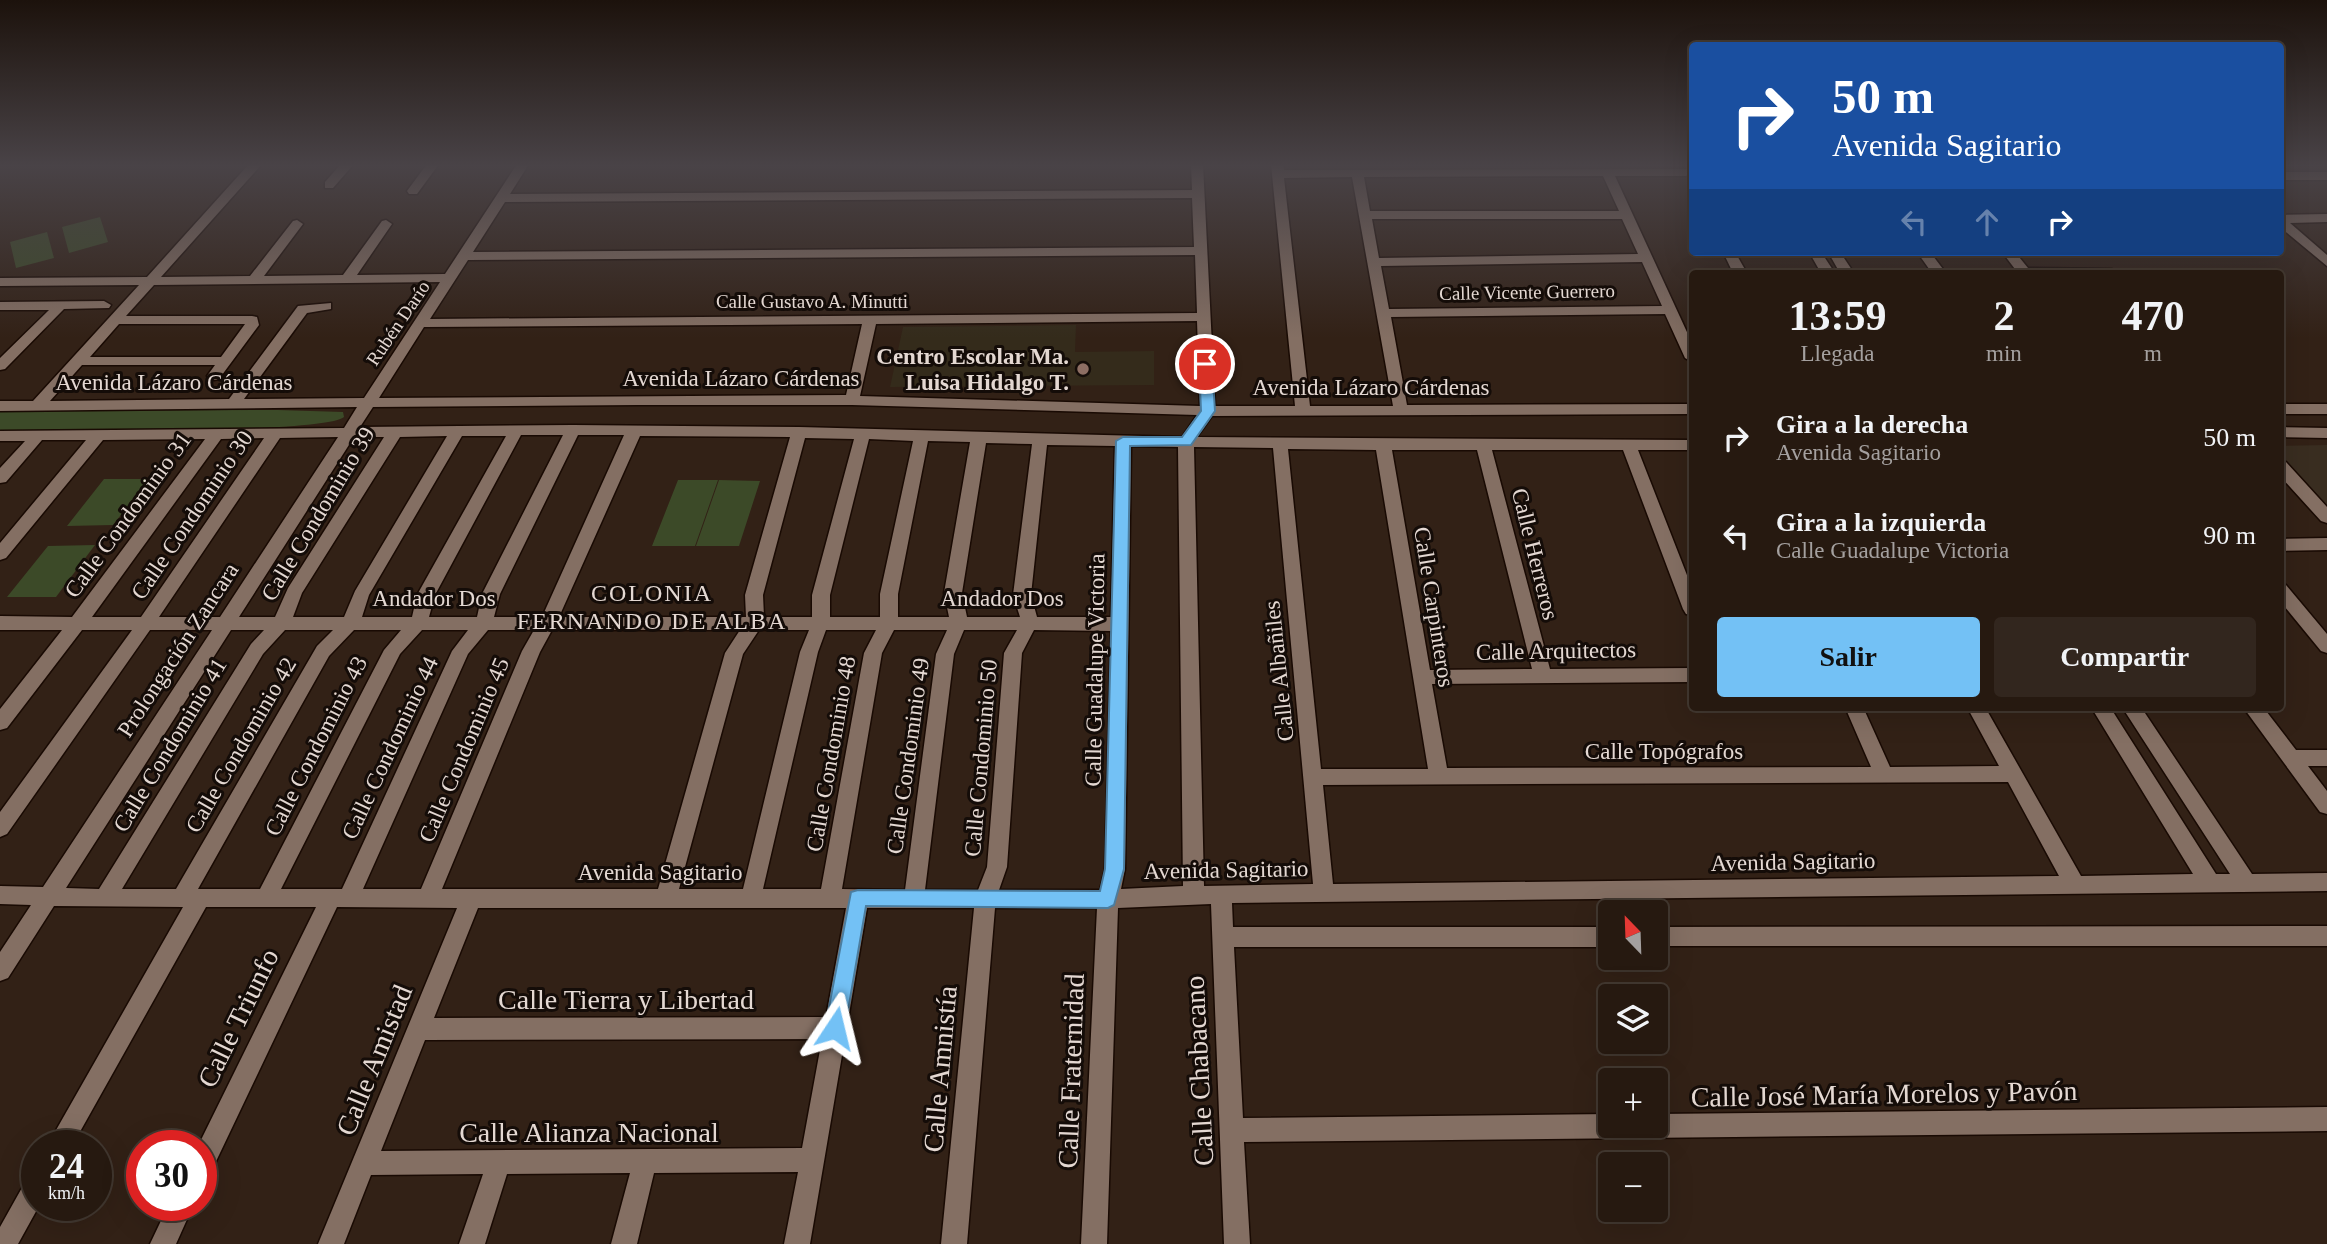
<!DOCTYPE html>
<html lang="es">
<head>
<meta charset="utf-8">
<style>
  :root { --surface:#261910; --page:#32261e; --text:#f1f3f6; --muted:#a4a09f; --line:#423830; --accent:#73c1f5 }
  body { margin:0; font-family:"Times New Roman",serif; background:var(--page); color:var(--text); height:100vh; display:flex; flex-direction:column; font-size:26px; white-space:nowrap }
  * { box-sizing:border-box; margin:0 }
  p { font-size:23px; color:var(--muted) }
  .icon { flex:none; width:38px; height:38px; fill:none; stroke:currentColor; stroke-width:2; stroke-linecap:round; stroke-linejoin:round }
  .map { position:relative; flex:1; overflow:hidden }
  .side { position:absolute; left:1689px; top:270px; width:595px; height:441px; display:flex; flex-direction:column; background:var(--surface); border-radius:7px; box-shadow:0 7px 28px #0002,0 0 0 2px var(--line) }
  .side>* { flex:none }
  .guide { position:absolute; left:1689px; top:42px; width:595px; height:214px; border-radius:7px; box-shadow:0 7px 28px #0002,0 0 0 2px var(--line); background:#1a4fa0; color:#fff; overflow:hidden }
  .needle { width:46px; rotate:337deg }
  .buttons { position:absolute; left:1598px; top:900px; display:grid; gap:14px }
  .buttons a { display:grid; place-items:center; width:70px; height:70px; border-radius:7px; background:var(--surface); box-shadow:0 7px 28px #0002,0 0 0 2px var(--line); font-size:35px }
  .speed { position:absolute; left:21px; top:1130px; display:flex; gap:14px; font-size:35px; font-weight:700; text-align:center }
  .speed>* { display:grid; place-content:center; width:91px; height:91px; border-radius:50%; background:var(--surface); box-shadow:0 7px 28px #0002,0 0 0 2px var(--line); line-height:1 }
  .speed small { font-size:18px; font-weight:400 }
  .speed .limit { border:10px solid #d22; background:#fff; color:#111 }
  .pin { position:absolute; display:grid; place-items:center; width:60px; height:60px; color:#fff; margin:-30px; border:4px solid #fff; border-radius:50%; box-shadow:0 2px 7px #0007 }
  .me { position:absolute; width:77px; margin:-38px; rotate:10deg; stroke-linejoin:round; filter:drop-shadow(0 0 5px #0008) }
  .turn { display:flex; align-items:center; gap:24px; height:147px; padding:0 28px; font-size:32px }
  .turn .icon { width:91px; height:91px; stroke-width:2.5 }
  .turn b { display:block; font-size:49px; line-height:60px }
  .lanes { display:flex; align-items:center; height:66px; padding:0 28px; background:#0003; justify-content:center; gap:35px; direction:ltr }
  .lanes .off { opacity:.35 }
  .eta { display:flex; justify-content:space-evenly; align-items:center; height:119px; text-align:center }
  .eta b { font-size:42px; font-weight:600; line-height:49px }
  .cta { display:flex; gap:14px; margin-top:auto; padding:14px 28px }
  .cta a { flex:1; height:80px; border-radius:7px; background:var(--accent); color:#111; font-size:28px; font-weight:600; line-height:80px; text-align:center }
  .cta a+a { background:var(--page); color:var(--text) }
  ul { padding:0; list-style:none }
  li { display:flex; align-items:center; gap:21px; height:98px; padding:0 28px }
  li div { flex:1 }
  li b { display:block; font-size:26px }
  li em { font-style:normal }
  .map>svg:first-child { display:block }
  .commercial { fill:#392d20 }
  .education { fill:#342b1b }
  .green { fill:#3c4a28 }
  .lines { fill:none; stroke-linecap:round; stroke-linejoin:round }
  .minor-casing { stroke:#190a03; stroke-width:3 }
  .minor { fill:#846f63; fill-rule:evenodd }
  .route { fill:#73c1f5; stroke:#4b7d9f; stroke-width:2 }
  .education-dot { fill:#8d6e63; stroke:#140c08; stroke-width:2.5 }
  .labels { text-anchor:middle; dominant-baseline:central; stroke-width:6; stroke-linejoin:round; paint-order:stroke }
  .far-street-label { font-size:19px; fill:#e4d8d2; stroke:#140c08 }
  .poi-label { font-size:23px; font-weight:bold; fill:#e4d8d2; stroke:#140c08; text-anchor:end }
  .street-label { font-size:23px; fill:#e4d8d2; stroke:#140c08 }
  .neighbourhood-label { font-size:24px; letter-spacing:2px; fill:#e4d8d2; stroke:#140c08 }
  .near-street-label { font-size:28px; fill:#e4d8d2; stroke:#140c08 }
</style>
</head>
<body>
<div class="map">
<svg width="2327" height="1244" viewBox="0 0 2327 1244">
  <rect width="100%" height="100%" fill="#322116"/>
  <path class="commercial" d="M 2327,445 L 2327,505 L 2321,504 L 2280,461 L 2280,446 Z"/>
  <path class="education" d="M 1076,325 L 1075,352 L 1154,351 L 1154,385 L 890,387 L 903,327 Z"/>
  <path class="green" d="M 100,217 L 108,242 L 69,253 L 62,227 Z
    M 47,232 L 54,258 L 16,268 L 10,242 Z
    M 278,410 L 343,412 L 344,417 C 325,434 45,431 0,431 L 0,411 Z
    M 104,479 L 149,479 L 113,525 L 67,526 Z
    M 678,480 L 718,480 L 695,546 L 652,546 Z
    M 719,480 L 760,481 L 739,546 L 696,546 Z
    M 95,545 L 56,597 L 7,597 L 48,546 Z"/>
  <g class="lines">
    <defs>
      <path id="minor" d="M 249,164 L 262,164 L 161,277 L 250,276 L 293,221 L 297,220 L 303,224 L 264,276 L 343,275 L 382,221 L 386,220 L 392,224 L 357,275 L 445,274 L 517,164 L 529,164 L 510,194 L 1192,190 L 1191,164 L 1203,164 L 1215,406 L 1295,406 L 1271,164 L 1283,164 L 1284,170 L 1690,169 L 1692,172 L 1686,176 L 1615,176 L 1692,343 L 1692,362 L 1685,358 L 1665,314 L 1391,317 L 1407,405 L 1692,404 L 1692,414 L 1212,416 L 1197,437 L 1692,440 L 1692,450 L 1638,450 L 1692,588 L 1692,615 L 1686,614 L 1683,609 L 1623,450 L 1492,450 L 1550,669 L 1692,668 L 1692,682 L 1432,684 L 1447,768 L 1871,767 L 1845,707 L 1863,707 L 1890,767 L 1999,766 L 1967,707 L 1985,707 L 2081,876 L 2193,874 L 2091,707 L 2110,707 L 2216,874 L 2230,874 L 2122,707 L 2141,707 L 2252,874 L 2327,873 L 2327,891 L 1232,903 L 1233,927 L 1610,927 L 1610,947 L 1234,947 L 1243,1118 L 1610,1114 L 1610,1125 L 1656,1125 L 1656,1114 L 2327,1107 L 2327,1131 L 1244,1142 L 1250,1244 L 1224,1244 L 1211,904 L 1118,908 L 1107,1244 L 1081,1244 L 1097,908 L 995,908 L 967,1244 L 941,1244 L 974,908 L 867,908 L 810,1244 L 784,1244 L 798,1172 L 654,1173 L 637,1244 L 611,1244 L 630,1173 L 507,1174 L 485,1244 L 459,1244 L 483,1174 L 371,1175 L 344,1244 L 318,1244 L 457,908 L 337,907 L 210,1174 L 201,1177 L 201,1146 L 198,1146 L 316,907 L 206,907 L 72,1146 L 47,1146 L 183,907 L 54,906 L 8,978 L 0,981 L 0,952 L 31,905 L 0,904 L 0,886 L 43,887 L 212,630 L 150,630 L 7,834 L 0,837 L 0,812 L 132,630 L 82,630 L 7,728 L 0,730 L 0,709 L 62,630 L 0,630 L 0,616 L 72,617 L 205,439 L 103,440 L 6,558 L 0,560 L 0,543 L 86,440 L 42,440 L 6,482 L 0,483 L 0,468 L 25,441 L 0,441 L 0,431 L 344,428 L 357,407 L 0,411 L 0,401 L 33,401 L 139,285 L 0,286 L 0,278 L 147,277 ZM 1603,176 L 1619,211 L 1370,211 L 1364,177 ZM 1352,177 L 1393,406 L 1310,406 L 1284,178 ZM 1192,198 L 1194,247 L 473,252 L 505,202 ZM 1372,219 L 1622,219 L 1638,254 L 1379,258 ZM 1195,255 L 1197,313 L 430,319 L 468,260 ZM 1642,262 L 1662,306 L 1389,309 L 1381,266 ZM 440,282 L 364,398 L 244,399 L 307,313 L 331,309 L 331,303 L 298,306 L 229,399 L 50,401 L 82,365 L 215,365 L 207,376 L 214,380 L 219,379 L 259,325 L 257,317 L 252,316 L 126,316 L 154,285 ZM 1197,321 L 1200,406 L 860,396 L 876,324 ZM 119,324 L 245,324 L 221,357 L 90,357 ZM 862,324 L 846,395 L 379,398 L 424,327 ZM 638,405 L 852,405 L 1197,415 L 1182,437 L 799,427 L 573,425 L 360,427 L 373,407 ZM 521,435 L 563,435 L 482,594 L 477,617 L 429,617 L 435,595 ZM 578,435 L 624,435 L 542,617 L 494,617 L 500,594 ZM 447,436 L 355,591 L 344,617 L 293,617 L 302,593 L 400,437 ZM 462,436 L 506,436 L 417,595 L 412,617 L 362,617 L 369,595 ZM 640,436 L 790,437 L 745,595 L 746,617 L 559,617 ZM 338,437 L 220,617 L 159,617 L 280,438 ZM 354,437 L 384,437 L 288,588 L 275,617 L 239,617 ZM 264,438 L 141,617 L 92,617 L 221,439 ZM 805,438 L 854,439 L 812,595 L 812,617 L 764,617 L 763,595 ZM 869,439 L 913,441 L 880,594 L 880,617 L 830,617 L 830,595 ZM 928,441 L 970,442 L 944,593 L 949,617 L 898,617 L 898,594 ZM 986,443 L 1032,444 L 1013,595 L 1020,617 L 967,617 L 962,593 ZM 1047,445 L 1115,446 L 1111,617 L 1037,617 L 1031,595 ZM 1131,446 L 1178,447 L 1183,886 L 1121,889 L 1125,869 ZM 1194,447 L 1273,448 L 1313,884 L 1204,886 ZM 1288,449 L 1376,450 L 1428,769 L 1321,769 ZM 1392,450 L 1477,450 L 1532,669 L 1430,670 ZM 231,630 L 264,630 L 251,644 L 99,889 L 66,888 ZM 285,630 L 333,630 L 317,646 L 176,889 L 122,889 L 263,654 ZM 354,630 L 401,630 L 384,650 L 260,889 L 198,889 L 329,656 ZM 422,630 L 468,630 L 452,651 L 342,889 L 281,889 L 400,654 ZM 488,630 L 534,630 L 522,651 L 421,889 L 363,889 L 468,654 ZM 552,630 L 740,630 L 725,653 L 658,889 L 442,889 L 540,652 ZM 759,630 L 809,630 L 800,652 L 743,889 L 679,889 L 743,654 ZM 826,630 L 876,630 L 864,653 L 821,889 L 763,889 L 818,652 ZM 894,630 L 947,630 L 936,654 L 905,890 L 842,889 L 882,653 ZM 964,630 L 1017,630 L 1004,653 L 987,867 L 978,890 L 925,890 L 954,654 ZM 1034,630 L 1111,631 L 1105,869 L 1100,890 L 999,890 L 1007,867 L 1022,653 ZM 2008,782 L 2059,876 L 1333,884 L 1323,785 ZM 478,908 L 846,908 L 826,1017 L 434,1018 ZM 822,1039 L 802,1148 L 381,1151 L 425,1040 Z
        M 341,164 L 354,164 L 333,188 L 325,188 L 325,182 Z
        M 427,164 L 439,164 L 417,194 L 409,194 L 407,191 Z
        M 2280,172 L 2327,172 L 2327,180 L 2280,180 Z
        M 2327,214 L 2327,222 L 2290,223 L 2327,255 L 2327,266 L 2280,227 L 2280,215 Z
        M 1723,252 L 1735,252 L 1747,273 L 1733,273 Z
        M 1809,252 L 1821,252 L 1835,273 L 1821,273 Z
        M 1828,252 L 1840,252 L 1854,273 L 1840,273 Z
        M 1917,252 L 1930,252 L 1946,273 L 1932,273 Z
        M 2002,252 L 2015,252 L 2028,268 L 2112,269 L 2119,273 L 2018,273 Z
        M 104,301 L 111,305 L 109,308 L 64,309 L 5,369 L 0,370 L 0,358 L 49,310 L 0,310 L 0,302 Z
        M 2280,404 L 2327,404 L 2327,414 L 2280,414 Z
        M 2280,427 L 2327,428 L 2327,438 L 2280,437 Z
        M 2280,461 L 2286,462 L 2327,507 L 2327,523 L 2321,521 L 2280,476 Z
        M 2327,538 L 2327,550 L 2280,551 L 2280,539 Z
        M 2280,583 L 2286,585 L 2327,634 L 2327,653 L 2321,651 L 2280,601 Z
        M 2243,707 L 2263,707 L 2296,750 L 2327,750 L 2327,766 L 2308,766 L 2327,791 L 2327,814 L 2320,812 Z
        M 2327,926 L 2327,946 L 1656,946 L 1656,927 Z
        M 37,1174 L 37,1206 L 39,1206 L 18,1244 L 0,1244 L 0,1227 L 28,1177 Z
        M 168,1206 L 193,1206 L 176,1244 L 150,1244 Z"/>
    </defs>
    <use href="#minor" class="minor-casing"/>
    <use href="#minor" class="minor"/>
  </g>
  <linearGradient id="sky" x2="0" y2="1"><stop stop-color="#1c120c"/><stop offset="0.49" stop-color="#494347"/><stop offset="1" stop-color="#494347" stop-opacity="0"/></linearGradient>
  <rect width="2327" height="338" fill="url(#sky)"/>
  <path class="route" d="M 1205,360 L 1212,364 L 1215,411 L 1191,445 L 1130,446 L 1124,869 L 1114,905 L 1108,908 L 866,906 L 845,1028 L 843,1035 L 835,1038 L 828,1035 L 825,1028 L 851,892 L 858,890 L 1100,891 L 1105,869 L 1116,441 L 1123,437 L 1182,437 L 1201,411 L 1199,364 Z"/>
  <circle class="education-dot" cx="1083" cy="369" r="7"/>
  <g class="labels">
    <g class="far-street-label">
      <text transform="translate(1527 292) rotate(-1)">Calle Vicente Guerrero</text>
      <text x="812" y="301">Calle Gustavo A. Minutti</text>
      <text transform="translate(398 323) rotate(-56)">Rubén Darío</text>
    </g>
    <g class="poi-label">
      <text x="1069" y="356">Centro Escolar Ma.<tspan x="1069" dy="26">Luisa Hidalgo T.</tspan></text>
    </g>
    <g class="street-label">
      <text x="741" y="378">Avenida Lázaro Cárdenas</text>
      <text x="174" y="382">Avenida Lázaro Cárdenas</text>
      <text x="1371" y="387">Avenida Lázaro Cárdenas</text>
      <text transform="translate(318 514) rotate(-59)">Calle Condominio 39</text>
      <text transform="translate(128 515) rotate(-54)">Calle Condominio 31</text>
      <text transform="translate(192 515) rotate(-56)">Calle Condominio 30</text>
      <text transform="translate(1535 554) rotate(76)">Calle Herreros</text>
      <text x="434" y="598">Andador Dos</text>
      <text x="1002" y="598">Andador Dos</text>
      <text transform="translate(1434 607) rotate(81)">Calle Carpinteros</text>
      <text transform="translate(178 650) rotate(-57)">Prolongación Zancara</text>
      <text transform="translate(1556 651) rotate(-1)">Calle Arquitectos</text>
      <text transform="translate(1095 670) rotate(-89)">Calle Guadalupe Victoria</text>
      <text transform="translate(1279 671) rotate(-96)">Calle Albañiles</text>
      <text transform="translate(170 745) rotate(-59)">Calle Condominio 41</text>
      <text transform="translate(241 745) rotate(-60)">Calle Condominio 42</text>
      <text transform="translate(316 746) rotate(-63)">Calle Condominio 43</text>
      <text transform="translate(390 748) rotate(-65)">Calle Condominio 44</text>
      <text transform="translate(464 750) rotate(-67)">Calle Condominio 45</text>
      <text x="1664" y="751">Calle Topógrafos</text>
      <text transform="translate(831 754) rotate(-80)">Calle Condominio 48</text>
      <text transform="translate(908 756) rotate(-82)">Calle Condominio 49</text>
      <text transform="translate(981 758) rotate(-85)">Calle Condominio 50</text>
      <text transform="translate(1793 862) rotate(-1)">Avenida Sagitario</text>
      <text transform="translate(1226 870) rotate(-1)">Avenida Sagitario</text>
      <text x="660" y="872">Avenida Sagitario</text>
    </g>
    <g class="neighbourhood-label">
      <text x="652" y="593">COLONIA<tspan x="652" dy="28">FERNANDO DE ALBA</tspan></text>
    </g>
    <g class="near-street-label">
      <text x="626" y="999">Calle Tierra y Libertad</text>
      <text transform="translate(238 1018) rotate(-64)">Calle Triunfo</text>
      <text transform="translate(374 1060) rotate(-68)">Calle Amistad</text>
      <text transform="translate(940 1069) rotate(-85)">Calle Amnistía</text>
      <text transform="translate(1071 1071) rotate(-88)">Calle Fraternidad</text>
      <text transform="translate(1199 1071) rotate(-93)">Calle Chabacano</text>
      <text transform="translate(1884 1094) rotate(-1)">Calle José María Morelos y Pavón</text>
      <text x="589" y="1132">Calle Alianza Nacional</text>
    </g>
  </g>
</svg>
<div class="buttons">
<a><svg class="needle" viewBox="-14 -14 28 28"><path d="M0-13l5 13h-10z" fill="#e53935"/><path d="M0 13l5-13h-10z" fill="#a4a09f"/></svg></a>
<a><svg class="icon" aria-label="layers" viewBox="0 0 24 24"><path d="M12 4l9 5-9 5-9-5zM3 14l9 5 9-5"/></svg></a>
<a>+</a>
<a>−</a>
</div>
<div class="speed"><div>24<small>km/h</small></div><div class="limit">30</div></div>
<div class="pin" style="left:1205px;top:364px;background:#d93025"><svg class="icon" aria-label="arrive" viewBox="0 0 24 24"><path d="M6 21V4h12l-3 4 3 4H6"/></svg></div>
<svg class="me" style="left:835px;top:1028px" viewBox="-20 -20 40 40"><path d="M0-17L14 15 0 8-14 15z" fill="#73c1f5" stroke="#fff" stroke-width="4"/></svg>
<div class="guide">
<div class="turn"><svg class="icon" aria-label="right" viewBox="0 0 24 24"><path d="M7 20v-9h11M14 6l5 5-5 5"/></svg><div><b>50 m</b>Avenida Sagitario</div></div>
<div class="lanes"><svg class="icon off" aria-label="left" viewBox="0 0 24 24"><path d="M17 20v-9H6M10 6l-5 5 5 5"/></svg><svg class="icon off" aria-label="ahead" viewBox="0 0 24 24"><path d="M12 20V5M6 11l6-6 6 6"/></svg><svg class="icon" aria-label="right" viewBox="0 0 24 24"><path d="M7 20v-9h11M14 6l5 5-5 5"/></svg></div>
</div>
<section class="side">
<div class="eta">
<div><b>13:59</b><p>Llegada</p></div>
<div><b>2</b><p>min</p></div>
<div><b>470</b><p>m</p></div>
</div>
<ul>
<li><svg class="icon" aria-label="right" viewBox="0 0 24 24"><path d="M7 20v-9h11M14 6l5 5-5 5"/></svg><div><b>Gira a la derecha</b><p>Avenida Sagitario</p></div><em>50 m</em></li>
<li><svg class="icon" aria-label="left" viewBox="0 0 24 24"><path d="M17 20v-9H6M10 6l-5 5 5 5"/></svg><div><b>Gira a la izquierda</b><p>Calle Guadalupe Victoria</p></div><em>90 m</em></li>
</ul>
<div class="cta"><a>Salir</a><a>Compartir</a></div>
</section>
</div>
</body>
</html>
